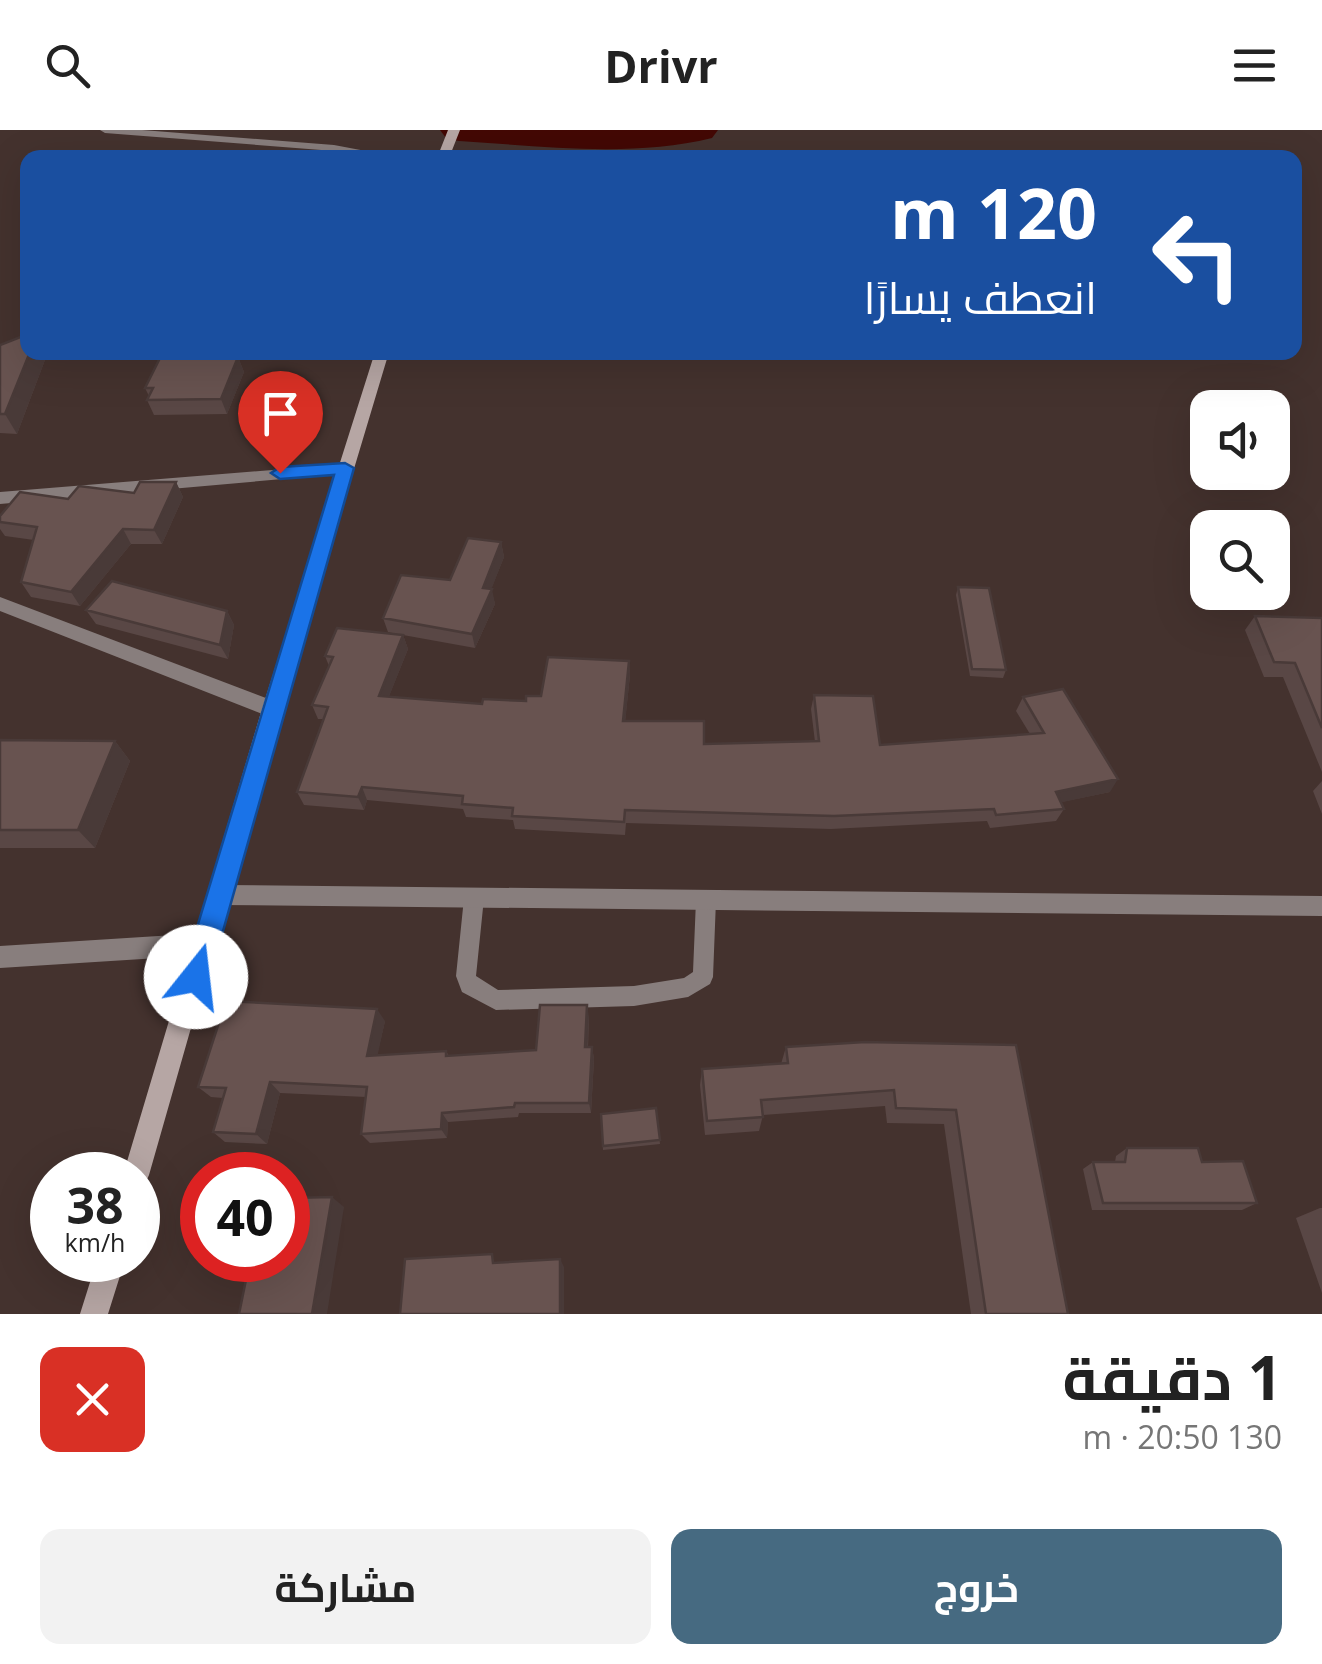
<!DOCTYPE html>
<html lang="ar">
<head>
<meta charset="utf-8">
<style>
  :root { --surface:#fff; --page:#f2f2f2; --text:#222; --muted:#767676; --accent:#466a81 }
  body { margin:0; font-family:"Open Sans",Cairo,sans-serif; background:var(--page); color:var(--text); direction:rtl; height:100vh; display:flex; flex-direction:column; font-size:38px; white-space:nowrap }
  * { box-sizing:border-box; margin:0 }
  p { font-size:32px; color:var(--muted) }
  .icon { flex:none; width:55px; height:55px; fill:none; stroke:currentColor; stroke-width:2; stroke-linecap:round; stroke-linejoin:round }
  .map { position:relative; height:1184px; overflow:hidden; direction:ltr }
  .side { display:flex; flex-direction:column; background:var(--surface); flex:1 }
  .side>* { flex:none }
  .guide { position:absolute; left:20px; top:20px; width:1282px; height:210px; border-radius:20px; box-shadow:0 10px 40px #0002; direction:rtl; background:#1a4fa0; color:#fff; overflow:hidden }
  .fabs { position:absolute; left:1190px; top:260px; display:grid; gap:20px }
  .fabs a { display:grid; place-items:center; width:100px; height:100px; border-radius:20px; background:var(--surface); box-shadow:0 10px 40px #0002; font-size:50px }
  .speed { position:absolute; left:30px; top:1022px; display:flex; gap:20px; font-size:50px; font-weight:700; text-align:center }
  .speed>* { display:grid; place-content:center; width:130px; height:130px; border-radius:50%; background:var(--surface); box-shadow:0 10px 40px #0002; line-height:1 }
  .speed small { font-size:25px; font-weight:400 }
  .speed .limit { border:15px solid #d22; background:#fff; color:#111 }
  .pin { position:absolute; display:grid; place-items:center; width:85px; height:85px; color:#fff; margin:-102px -42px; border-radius:50% 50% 50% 0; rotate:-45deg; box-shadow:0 0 10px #0007 }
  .pin .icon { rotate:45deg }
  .me { position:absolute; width:110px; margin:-55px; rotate:16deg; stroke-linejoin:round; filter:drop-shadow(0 0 8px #0008) }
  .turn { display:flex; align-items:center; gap:35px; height:210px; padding:0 40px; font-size:45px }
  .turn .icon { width:130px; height:130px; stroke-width:2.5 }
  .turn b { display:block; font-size:70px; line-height:85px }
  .round { display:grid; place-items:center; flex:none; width:105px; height:105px; border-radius:20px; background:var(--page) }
  .summary { display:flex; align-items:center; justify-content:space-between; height:170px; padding:0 40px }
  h1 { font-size:60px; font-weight:700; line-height:75px }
  .cta { display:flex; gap:20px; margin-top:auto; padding:20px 40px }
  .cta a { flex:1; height:115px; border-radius:20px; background:var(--accent); color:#fff; font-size:40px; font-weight:700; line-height:115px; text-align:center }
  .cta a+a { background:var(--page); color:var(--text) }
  header { display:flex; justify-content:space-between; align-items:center; height:130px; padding:0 40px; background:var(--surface); font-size:45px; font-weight:700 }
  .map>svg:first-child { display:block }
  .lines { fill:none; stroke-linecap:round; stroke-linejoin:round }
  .river { fill:#430804; fill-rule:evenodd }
  .lane { fill:#887e7d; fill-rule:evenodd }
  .street { fill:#887e7d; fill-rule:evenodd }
  .secondary { fill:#b6a6a4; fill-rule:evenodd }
  .wall { fill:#594745 }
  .shaded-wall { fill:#493a38 }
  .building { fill:#685350; stroke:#493a38; stroke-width:2.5 }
  .route { fill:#1a73e8; stroke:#114b97; stroke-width:2.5 }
</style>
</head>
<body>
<header><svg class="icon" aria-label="menu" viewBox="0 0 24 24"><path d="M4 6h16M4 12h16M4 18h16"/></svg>Drivr<svg class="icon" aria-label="search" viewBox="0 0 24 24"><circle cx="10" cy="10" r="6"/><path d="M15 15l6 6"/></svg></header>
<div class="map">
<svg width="1322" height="1184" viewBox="0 0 1322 1184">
  <rect width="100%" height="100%" fill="#44322e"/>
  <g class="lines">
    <path class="river" d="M 440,0 L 718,0 L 712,8 C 630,28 543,16 459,11 L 446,8 Z"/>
    <path class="lane" d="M 100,0 L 142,0 L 334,15 L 403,28 L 376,28 L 334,21 L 105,3 Z
      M 474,759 L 481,762 L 484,768 L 476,846 L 498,860 L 634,856 L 684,848 L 693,842 L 696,770 L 699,764 L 706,761 L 713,764 L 716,770 L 713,847 L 710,854 L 688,867 L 634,876 L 496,880 L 462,862 L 456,846 L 464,768 L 467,762 Z"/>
    <path class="street" d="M 345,334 L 353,339 L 351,343 L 0,374 L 0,362 Z
      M 0,467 L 279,573 L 282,579 L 279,585 L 265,585 L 0,481 Z
      M 220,755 L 1322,766 L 1322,786 L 220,775 L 212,772 L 209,765 L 212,758 Z
      M 206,803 L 214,806 L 218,814 L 214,822 L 206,825 L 0,838 L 0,816 Z"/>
    <path class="secondary" d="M 448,0 L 460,0 L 449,28 L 437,28 Z
      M 375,222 L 389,222 L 282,579 L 149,1045 L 145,1054 L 138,1058 L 138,1045 L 123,1045 L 262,579 Z
      M 97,1130 L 125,1130 L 108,1184 L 80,1184 Z"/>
  </g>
  <path class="wall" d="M 0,215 L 28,222 L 48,222 L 17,304 L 0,303 Z
    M 238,227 L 244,242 L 227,284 L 154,285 L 147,270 L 149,266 L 145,258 Z
    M 176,352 L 183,367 L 162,414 L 131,414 L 80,476 L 31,467 L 21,452 L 34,410 L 5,406 L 0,399 L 0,386 L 68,369 L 134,363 Z
    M 501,412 L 504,427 L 491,459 L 495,474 L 475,518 L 403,505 L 408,519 L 389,566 L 482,574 L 526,571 L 629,531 L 630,545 L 625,591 L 704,614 L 815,612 L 811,579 L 814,565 L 880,615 L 1030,604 L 1016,581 L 1023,567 L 1110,662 L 1061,672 L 1064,679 L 1056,691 L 990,698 L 987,691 L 831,699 L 626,693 L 625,705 L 515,699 L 513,690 L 466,687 L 463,679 L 367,670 L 364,680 L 304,675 L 297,662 L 324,589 L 318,589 L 312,575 L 329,536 L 325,526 L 401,505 L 388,502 L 383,488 L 450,450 Z
    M 958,457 L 1006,540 L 1003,548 L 970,546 L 956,465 Z
    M 86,480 L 227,481 L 234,495 L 228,529 L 96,494 Z
    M 1255,486 L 1322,488 L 1322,642 L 1283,547 L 1264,547 L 1245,500 Z
    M 0,610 L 115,611 L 130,631 L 95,718 L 0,718 Z
    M 1322,651 L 1322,684 L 1313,661 Z
    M 589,887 L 588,917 L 592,917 L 594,929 L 591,983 L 519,983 L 518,987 L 448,992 L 447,1008 L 370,1013 L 361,1004 L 366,967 L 280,963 L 267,1014 L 225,1012 L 213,1002 L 223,968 L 211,967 L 198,957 L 385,891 L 377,925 L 446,921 L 449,926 L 536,920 Z
    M 1016,915 L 1068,1184 L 971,1184 L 944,994 L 887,993 L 885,976 L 763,985 L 759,1001 L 705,1005 L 700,955 L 702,939 L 781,934 L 786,917 Z
    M 656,978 L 660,1014 L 603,1020 L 601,984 Z
    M 1127,1018 L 1202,1032 L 1257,1073 L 1242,1080 L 1092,1080 L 1083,1039 L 1093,1032 L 1115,1032 L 1116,1026 Z
    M 1320,1078 L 1322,1078 L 1322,1163 L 1296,1088 Z"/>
  <path class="shaded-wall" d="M 30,222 L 48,222 L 17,304 L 5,284 Z
    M 238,227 L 244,242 L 227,284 L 221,269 Z
    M 176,352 L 183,367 L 162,414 L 154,400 Z
    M 123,399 L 131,414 L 80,476 L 71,462 Z
    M 501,412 L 504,427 L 486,473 L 483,458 Z
    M 492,459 L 495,474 L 475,518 L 472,504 Z
    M 227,481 L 234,495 L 228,529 L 220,515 Z
    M 403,505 L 408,519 L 384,579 L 379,566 Z
    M 629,531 L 630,545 L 624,605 L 623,591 Z
    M 115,611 L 130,631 L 95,718 L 78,700 Z
    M 1118,649 L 1110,662 L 1049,675 L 1056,662 Z
    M 362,657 L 367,670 L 364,680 L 358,667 Z
    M 587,875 L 589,887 L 587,929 L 585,917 Z
    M 377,879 L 385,891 L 375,937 L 367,926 Z
    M 592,917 L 594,929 L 591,983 L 589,973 Z
    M 270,952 L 280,963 L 267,1014 L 256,1004 Z
    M 442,983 L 448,992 L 447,1008 L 441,999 Z
    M 332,1067 L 344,1077 L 327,1184 L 312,1184 Z
    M 560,1129 L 564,1137 L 564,1184 L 560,1184 Z"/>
  <path class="building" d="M 28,204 L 28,222 L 30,222 L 5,284 L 0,284 L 0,215 Z
    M 238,227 L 221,269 L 147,270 L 153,258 L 145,258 L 160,228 Z
    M 140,352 L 176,352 L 154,400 L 123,399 L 71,462 L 21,452 L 37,397 L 0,392 L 0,386 L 20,362 L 68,369 L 79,356 L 134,363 Z
    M 468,408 L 501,412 L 483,458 L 492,459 L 472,504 L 383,488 L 401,445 L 450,450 Z
    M 112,451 L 227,481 L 220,515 L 86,480 Z
    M 958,457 L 989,458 L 1006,540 L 972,539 Z
    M 1255,486 L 1322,488 L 1322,598 L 1295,533 L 1274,532 Z
    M 337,498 L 403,505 L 379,566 L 482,574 L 483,569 L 526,571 L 526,566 L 541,566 L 548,527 L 629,531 L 623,591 L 704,591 L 704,614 L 819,611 L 814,565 L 873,566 L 880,615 L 1044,603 L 1023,567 L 1063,559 L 1118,649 L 1056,662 L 1064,679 L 996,685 L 994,679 L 834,686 L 625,680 L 624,692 L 512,686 L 513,678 L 462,674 L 463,666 L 362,657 L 358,667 L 297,662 L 328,577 L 312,575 L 333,527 L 325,526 Z
    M 0,610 L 115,611 L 78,700 L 0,700 Z
    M 226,871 L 377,879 L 367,926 L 446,921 L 446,926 L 536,920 L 540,875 L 587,875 L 585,917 L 592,917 L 589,973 L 515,973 L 514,977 L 442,983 L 441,999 L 361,1004 L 367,957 L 270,952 L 256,1004 L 213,1002 L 226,958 L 198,957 Z
    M 865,912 L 1016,915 L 1068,1184 L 986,1184 L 956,980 L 896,978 L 894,960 L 761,970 L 763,987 L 707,991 L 702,939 L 788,933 L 786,917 Z
    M 656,978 L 660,1010 L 603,1016 L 601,984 Z
    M 1127,1018 L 1198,1018 L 1202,1032 L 1243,1031 L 1257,1073 L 1103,1073 L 1093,1032 L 1125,1032 Z
    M 332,1067 L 312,1184 L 239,1184 L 250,1130 L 288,1130 L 288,1068 Z
    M 492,1124 L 493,1133 L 560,1129 L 560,1184 L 400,1184 L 405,1129 Z"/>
  <path class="route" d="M 345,333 L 354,338 L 210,847 L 206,856 L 196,860 L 186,856 L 182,847 L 334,345 L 280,349 L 271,343 L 280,337 Z"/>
</svg>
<div class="fabs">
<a><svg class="icon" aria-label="sound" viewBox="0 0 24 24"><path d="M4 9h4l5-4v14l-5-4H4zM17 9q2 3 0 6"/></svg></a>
<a><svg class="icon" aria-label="search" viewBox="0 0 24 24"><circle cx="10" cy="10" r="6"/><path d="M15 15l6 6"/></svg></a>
</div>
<div class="speed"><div>38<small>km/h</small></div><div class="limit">40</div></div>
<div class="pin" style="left:280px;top:343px;background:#d93025"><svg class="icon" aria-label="arrive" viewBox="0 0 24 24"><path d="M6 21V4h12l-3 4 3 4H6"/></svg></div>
<svg class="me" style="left:196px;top:847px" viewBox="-20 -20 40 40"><circle r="19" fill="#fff"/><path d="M0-13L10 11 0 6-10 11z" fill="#1a73e8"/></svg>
<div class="guide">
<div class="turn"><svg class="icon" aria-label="left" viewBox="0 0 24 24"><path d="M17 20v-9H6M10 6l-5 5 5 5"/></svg><div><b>120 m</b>انعطف يسارًا</div></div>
</div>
</div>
<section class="side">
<div class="summary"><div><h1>1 دقيقة</h1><p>130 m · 20:50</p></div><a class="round" style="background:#d93025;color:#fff"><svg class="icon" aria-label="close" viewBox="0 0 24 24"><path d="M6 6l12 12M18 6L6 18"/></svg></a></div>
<div class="cta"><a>خروج</a><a>مشاركة</a></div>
</section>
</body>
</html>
